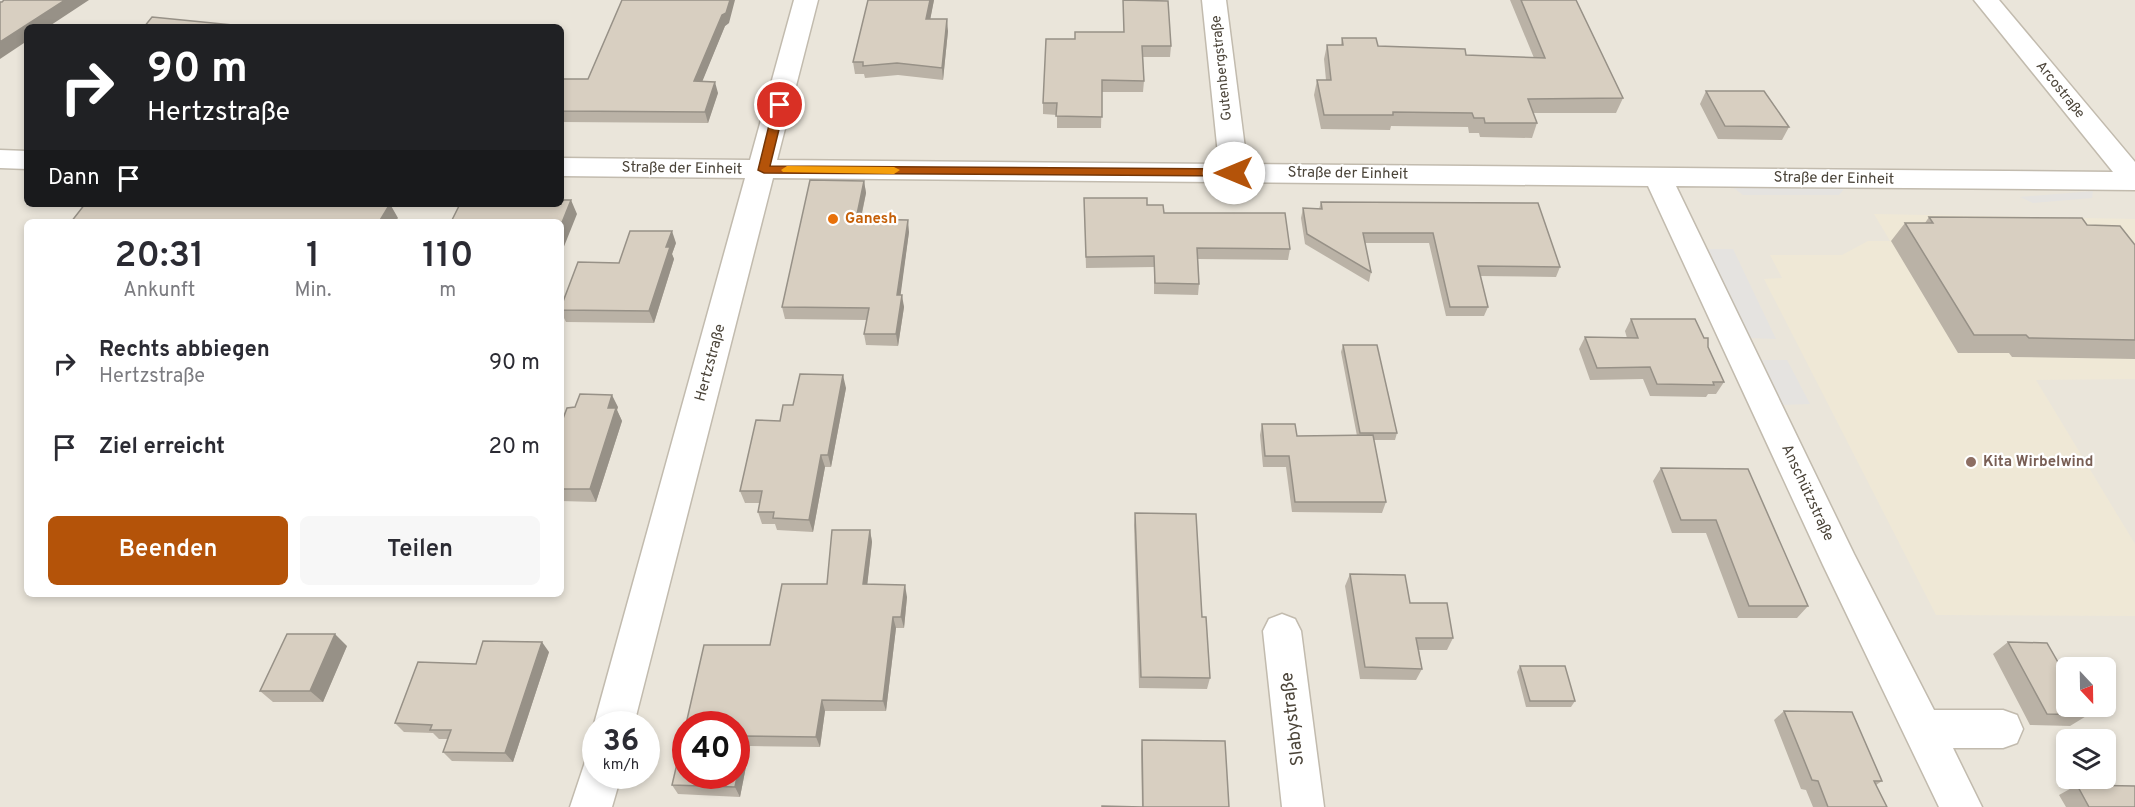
<!DOCTYPE html>
<html lang="de">
<head>
<meta charset="utf-8">
<style>
  :root { --surface:#fff; --page:#f7f7f7; --text:#2b2b33; --muted:#7c7c81; --accent:#b45309 }
  body { margin:0; font-family:Overpass,sans-serif; background:var(--page); color:var(--text); height:100vh; display:flex; flex-direction:column; font-size:22px; white-space:nowrap }
  * { box-sizing:border-box; margin:0 }
  p { font-size:20px; color:var(--muted) }
  .icon { flex:none; width:33px; height:33px; fill:none; stroke:currentColor; stroke-width:2; stroke-linecap:round; stroke-linejoin:round }
  .map { position:relative; flex:1; overflow:hidden }
  .details { position:absolute; left:24px; top:219px; width:540px; height:378px; display:flex; flex-direction:column; background:var(--surface); border-radius:9px; box-shadow:0 3px 9px #0003 }
  .details>* { flex:none }
  .top-card { position:absolute; left:24px; top:24px; width:540px; height:183px; border-radius:9px; box-shadow:0 3px 9px #0003; background:#202124; color:#fff; overflow:hidden }
  .needle { width:39px; rotate:158deg }
  .tools { position:absolute; left:2056px; top:657px; display:grid; gap:12px }
  .tools a { display:grid; place-items:center; width:60px; height:60px; border-radius:9px; background:var(--surface); box-shadow:0 3px 9px #0003; font-size:30px }
  .speed { position:absolute; left:582px; top:711px; display:flex; gap:12px; font-size:30px; font-weight:700; text-align:center }
  .speed>* { display:grid; place-content:center; width:78px; height:78px; border-radius:50%; background:var(--surface); box-shadow:0 3px 9px #0003; line-height:1 }
  .speed small { font-size:15px; font-weight:400 }
  .speed .limit { border:9px solid #d22; background:#fff; color:#111 }
  .pin { position:absolute; display:grid; place-items:center; width:51px; height:51px; color:#fff; margin:-26px; border:3px solid #fff; border-radius:50%; box-shadow:0 2px 6px #0007 }
  .me { position:absolute; width:66px; margin:-33px; rotate:270deg; stroke-linejoin:round; filter:drop-shadow(0 0 4px #0008) }
  .turn { display:flex; align-items:center; gap:21px; height:126px; padding:0 24px; font-size:27px }
  .turn .icon { width:78px; height:78px; stroke-width:2.5 }
  .turn b { display:block; font-size:42px; line-height:51px }
  .then { display:flex; align-items:center; height:57px; padding:0 24px; background:#0003; gap:12px; font-size:22px }
  .eta { display:flex; justify-content:space-evenly; align-items:center; height:102px; text-align:center }
  .eta b { font-size:36px; font-weight:600; line-height:42px }
  .action { display:flex; gap:12px; margin-top:auto; padding:12px 24px }
  .action a { flex:1; height:69px; border-radius:9px; background:var(--accent); color:#fff; font-size:24px; font-weight:600; line-height:69px; text-align:center }
  .action a+a { background:var(--page); color:var(--text) }
  ul { padding:0; list-style:none }
  li { display:flex; align-items:center; gap:18px; height:84px; padding:0 24px }
  li div { flex:1 }
  li b { display:block; font-size:22px }
  li em { font-style:normal }
  .map>svg:first-child { display:block }
  .residential { fill:#eae5da; fill-rule:evenodd }
  .education { fill:#efe8d6 }
  .parking { fill:#e5e3e0 }
  .lines { fill:none; stroke-linecap:round; stroke-linejoin:round }
  .minor-casing { stroke:#c2bbae; stroke-width:3 }
  .minor { fill:#fff; fill-rule:evenodd }
  .wall { fill:#bab2a6 }
  .shaded-wall { fill:#979187 }
  .building { fill:#d8cfc1; stroke:#979187; stroke-width:1.5 }
  .route { fill:#b45309; stroke:#753606; stroke-width:1.5 }
  .slow { fill:#f59e0b }
  .food-dot { fill:#e8710a; stroke:#fff; stroke-width:2 }
  .education-dot { fill:#8d6e63; stroke:#fff; stroke-width:2 }
  .labels { text-anchor:middle; dominant-baseline:central; stroke-width:4.5; stroke-linejoin:round; paint-order:stroke }
  .far-street-label { font-size:14px; fill:#4b4439; stroke:#fff }
  .street-label { font-size:15px; fill:#4b4439; stroke:#fff }
  .food-label { font-size:15px; font-weight:bold; fill:#c56008; stroke:#fff; text-anchor:start }
  .education-label { font-size:15px; font-weight:bold; fill:#785e54; stroke:#fff; text-anchor:start }
  .near-street-label { font-size:18px; fill:#4b4439; stroke:#fff }
</style>
</head>
<body>
<div class="map">
<svg width="2135" height="807" viewBox="0 0 2135 807">
  <rect width="100%" height="100%" fill="#f6f3ec"/>
  <path class="residential" d="M 0,0 L 2135,0 L 2135,807 L 0,807 ZM 27,27 L 561,27 L 561,204 L 27,204 ZM 27,222 L 561,222 L 561,594 L 27,594 ZM 2067,668 L 2106,668 L 2106,706 L 2067,706 ZM 596,724 L 646,724 L 646,776 L 596,776 ZM 686,724 L 736,724 L 736,776 L 686,776 ZM 2067,740 L 2106,740 L 2106,778 L 2067,778 Z"/>
  <path class="education" d="M 1874,214 L 2135,219 L 2135,379 L 2036,380 L 2135,544 L 2135,616 L 1936,615 L 1764,279 L 1782,278 L 1770,255 L 1842,255 L 1868,241 L 1890,241 Z"/>
  <path class="parking" d="M 1731,186 L 1845,188 L 1839,195 L 1743,195 Z
    M 2093,191 L 2092,198 L 2033,203 L 2020,197 Z
    M 1708,249 L 1733,249 L 1776,339 L 1750,338 Z
    M 1759,360 L 1787,360 L 1810,404 L 1781,405 Z"/>
  <g class="lines">
    <defs>
      <path id="minor" d="M 794,0 L 818,0 L 777,160 L 1219,164 L 1202,0 L 1226,0 L 1247,164 L 2113,172 L 1974,0 L 1999,0 L 2135,162 L 2135,190 L 1676,186 L 1854,554 L 1934,710 L 2003,710 L 2017,715 L 2023,729 L 2017,743 L 2003,748 L 1953,748 L 1982,807 L 1939,807 L 1823,565 L 1648,186 L 773,178 L 634,724 L 596,724 L 596,728 L 594,724 L 745,178 L 561,176 L 561,158 L 750,160 Z
        M 0,150 L 27,151 L 27,169 L 0,168 Z
        M 1282,614 L 1295,619 L 1301,631 L 1324,807 L 1282,807 L 1263,631 L 1269,619 Z
        M 596,758 L 596,776 L 621,776 L 612,807 L 570,807 L 585,762 Z"/>
    </defs>
    <use href="#minor" class="minor-casing"/>
    <use href="#minor" class="minor"/>
  </g>
  <path class="wall" d="M 868,0 L 934,0 L 930,19 L 948,31 L 943,80 L 898,75 L 865,78 L 864,74 L 855,74 L 853,62 Z
    M 1123,0 L 1171,46 L 1170,57 L 1143,57 L 1144,81 L 1143,92 L 1102,92 L 1101,128 L 1057,128 L 1057,115 L 1043,114 L 1043,103 L 1124,32 Z
    M 1510,0 L 1576,0 L 1623,98 L 1616,113 L 1533,113 L 1537,123 L 1532,138 L 1480,137 L 1479,133 L 1469,133 L 1468,127 L 1391,126 L 1390,130 L 1321,129 L 1314,95 L 1317,80 L 1326,80 L 1324,59 L 1327,45 L 1341,45 L 1342,38 L 1378,46 L 1466,55 L 1534,58 Z
    M 729,23 L 725,26 L 702,81 L 718,93 L 708,123 L 561,122 L 561,79 L 588,79 Z
    M 1706,91 L 1789,127 L 1782,140 L 1718,139 L 1700,104 Z
    M 864,181 L 866,193 L 861,219 L 909,232 L 900,295 L 904,307 L 898,346 L 866,345 L 864,334 L 867,320 L 785,319 L 782,307 Z
    M 1084,198 L 1147,205 L 1164,213 L 1290,249 L 1288,260 L 1198,259 L 1199,284 L 1198,295 L 1154,294 L 1154,267 L 1086,268 Z
    M 1321,202 L 1560,267 L 1556,277 L 1480,276 L 1488,307 L 1484,316 L 1446,316 L 1429,243 L 1365,243 L 1371,272 L 1369,282 L 1305,244 L 1301,218 L 1303,208 L 1319,209 Z
    M 1929,217 L 2087,225 L 2135,245 L 2135,359 L 2012,357 L 2009,353 L 1958,353 L 1891,241 L 1905,223 L 1925,223 Z
    M 676,243 L 672,254 L 674,259 L 654,323 L 566,322 L 561,312 L 561,307 Z
    M 1631,319 L 1708,347 L 1724,382 L 1716,394 L 1708,394 L 1706,397 L 1650,396 L 1643,379 L 1590,380 L 1579,349 L 1585,337 L 1627,338 L 1625,331 Z
    M 1343,345 L 1397,433 L 1395,440 L 1374,440 L 1386,502 L 1382,513 L 1292,512 L 1286,467 L 1263,467 L 1260,435 L 1262,424 L 1297,436 L 1357,436 L 1341,352 Z
    M 846,388 L 831,467 L 825,467 L 813,532 L 777,530 L 775,524 L 762,524 L 758,512 L 760,503 L 745,503 L 740,491 L 780,421 L 793,405 Z
    M 618,407 L 617,410 L 622,421 L 596,502 L 561,501 L 561,424 Z
    M 1661,468 L 1808,606 L 1797,618 L 1738,618 L 1706,533 L 1672,533 L 1653,481 Z
    M 1135,513 L 1202,617 L 1210,678 L 1207,689 L 1139,688 L 1134,525 Z
    M 870,530 L 872,542 L 867,585 L 907,597 L 904,628 L 896,628 L 886,711 L 825,711 L 820,747 L 750,746 L 740,797 L 678,794 L 672,785 L 736,724 L 770,645 L 827,584 Z
    M 1350,574 L 1410,603 L 1453,638 L 1447,650 L 1419,650 L 1422,669 L 1416,680 L 1360,679 L 1345,586 Z
    M 2008,642 L 2088,715 L 2070,726 L 2030,725 L 1993,654 Z
    M 347,646 L 323,702 L 273,702 L 260,691 Z
    M 549,652 L 513,762 L 452,761 L 443,752 L 448,739 L 439,739 L 433,733 L 404,732 L 395,723 L 476,664 Z
    M 1520,666 L 1575,701 L 1571,707 L 1526,707 L 1517,672 Z
    M 1784,711 L 1882,781 L 1876,785 L 1887,807 L 1813,807 L 1806,790 L 1801,789 L 1774,720 Z
    M 1142,740 L 1229,807 L 1142,807 L 1141,750 Z
    M 2077,785 L 2135,807 L 2066,807 L 2059,795 Z"/>
  <path class="shaded-wall" d="M 65,0 L 89,0 L 48,27 L 27,27 L 27,41 L 0,59 L 0,42 Z
    M 730,0 L 735,0 L 729,23 L 725,26 L 698,92 L 694,81 L 722,15 Z
    M 930,0 L 934,0 L 928,31 L 926,19 Z
    M 947,19 L 948,31 L 943,80 L 942,68 Z
    M 715,82 L 718,93 L 708,123 L 705,112 Z
    M 864,181 L 866,193 L 858,231 L 856,219 Z
    M 571,200 L 577,214 L 563,249 L 561,243 L 561,225 Z
    M 390,204 L 398,218 L 395,222 L 379,222 Z
    M 908,220 L 909,232 L 899,307 L 897,295 Z
    M 672,231 L 676,243 L 672,254 L 674,259 L 654,323 L 649,311 L 666,247 Z
    M 902,295 L 904,307 L 898,346 L 896,334 Z
    M 843,375 L 846,388 L 831,467 L 828,455 Z
    M 612,395 L 618,407 L 617,410 L 622,421 L 596,502 L 590,489 L 608,408 Z
    M 821,455 L 825,467 L 813,532 L 809,520 Z
    M 870,530 L 872,542 L 866,596 L 863,584 Z
    M 905,585 L 907,597 L 904,628 L 901,617 Z
    M 893,617 L 896,628 L 886,711 L 883,701 Z
    M 335,634 L 347,646 L 323,702 L 310,691 Z
    M 542,642 L 549,652 L 513,762 L 505,753 Z
    M 822,700 L 825,711 L 820,747 L 816,737 Z
    M 745,736 L 750,746 L 740,797 L 735,787 Z"/>
  <path class="building" d="M 4,0 L 65,0 L 0,42 L 0,2 L 2,2 Z
    M 622,0 L 730,0 L 726,13 L 722,15 L 694,81 L 715,82 L 705,112 L 561,111 L 561,79 L 588,79 Z
    M 868,0 L 930,0 L 926,19 L 947,19 L 942,68 L 897,63 L 863,66 L 863,62 L 853,62 Z
    M 1123,0 L 1168,1 L 1171,46 L 1142,46 L 1144,81 L 1102,80 L 1102,117 L 1056,116 L 1057,103 L 1043,103 L 1046,39 L 1075,39 L 1075,32 L 1124,32 Z
    M 1521,0 L 1576,0 L 1623,98 L 1528,99 L 1537,123 L 1485,123 L 1484,118 L 1474,118 L 1472,113 L 1393,112 L 1393,115 L 1324,115 L 1317,80 L 1331,80 L 1327,45 L 1343,45 L 1342,38 L 1376,38 L 1378,46 L 1465,49 L 1466,55 L 1545,58 Z
    M 152,17 L 253,27 L 144,27 Z
    M 1706,91 L 1764,91 L 1789,127 L 1725,126 Z
    M 810,180 L 864,181 L 856,219 L 908,220 L 897,295 L 902,295 L 896,334 L 864,334 L 869,308 L 782,307 Z
    M 1084,198 L 1147,198 L 1147,205 L 1163,205 L 1164,213 L 1285,213 L 1290,249 L 1197,248 L 1199,284 L 1155,283 L 1154,256 L 1086,257 Z
    M 561,200 L 571,200 L 561,225 L 561,222 L 451,222 L 460,204 L 561,204 Z
    M 1321,202 L 1538,203 L 1560,267 L 1478,266 L 1488,307 L 1450,307 L 1433,233 L 1363,233 L 1371,272 L 1307,234 L 1303,208 L 1322,209 Z
    M 85,204 L 390,204 L 379,222 L 71,222 Z
    M 1929,217 L 2082,218 L 2087,225 L 2120,226 L 2135,245 L 2135,340 L 2029,338 L 2026,335 L 1974,335 L 1905,223 L 1933,223 Z
    M 630,231 L 672,231 L 666,247 L 670,247 L 649,311 L 561,310 L 561,307 L 578,262 L 619,263 Z
    M 1631,319 L 1695,319 L 1704,338 L 1708,338 L 1708,347 L 1724,382 L 1713,382 L 1714,385 L 1657,384 L 1650,367 L 1597,368 L 1585,337 L 1638,338 Z
    M 1343,345 L 1377,345 L 1397,433 L 1360,433 Z
    M 800,374 L 843,375 L 828,455 L 821,455 L 809,520 L 773,518 L 774,512 L 758,512 L 762,491 L 740,491 L 756,420 L 780,421 L 783,405 L 793,405 Z
    M 580,394 L 612,395 L 608,408 L 616,408 L 590,489 L 561,489 L 561,424 L 567,408 L 575,407 Z
    M 1262,424 L 1295,424 L 1297,436 L 1373,435 L 1386,502 L 1295,502 L 1289,456 L 1265,456 Z
    M 1661,468 L 1748,469 L 1808,606 L 1749,606 L 1716,520 L 1681,520 Z
    M 1135,513 L 1196,514 L 1202,617 L 1206,617 L 1210,678 L 1141,677 Z
    M 832,530 L 870,530 L 863,584 L 905,585 L 901,617 L 893,617 L 883,701 L 822,700 L 816,737 L 745,736 L 735,787 L 672,785 L 686,725 L 686,776 L 736,776 L 736,724 L 686,724 L 704,645 L 770,645 L 782,584 L 827,584 Z
    M 1350,574 L 1405,575 L 1410,603 L 1447,603 L 1453,638 L 1416,638 L 1422,669 L 1365,667 Z
    M 287,634 L 335,634 L 310,691 L 260,691 Z
    M 483,641 L 542,642 L 505,753 L 443,752 L 451,730 L 430,730 L 432,725 L 395,723 L 418,662 L 476,664 Z
    M 2008,642 L 2047,643 L 2067,678 L 2067,706 L 2083,706 L 2088,715 L 2047,714 Z
    M 1520,666 L 1565,666 L 1575,701 L 1530,701 Z
    M 1784,711 L 1852,712 L 1882,781 L 1874,781 L 1887,807 L 1828,807 L 1818,781 L 1812,780 Z
    M 1142,740 L 1225,741 L 1229,807 L 1102,807 L 1102,806 L 1143,807 Z
    M 2077,785 L 2135,786 L 2135,807 L 2089,807 Z"/>
  <path class="route" d="M 780,101 L 785,105 L 770,166 L 1234,169 L 1240,173 L 1234,176 L 764,173 L 758,170 L 774,105 Z"/>
  <path class="slow" d="M 787,166 L 894,167 L 900,170 L 894,174 L 783,172 L 781,170 Z"/>
  <circle class="food-dot" cx="833" cy="219" r="6"/>
  <circle class="education-dot" cx="1971" cy="462" r="6"/>
  <g class="labels">
    <g class="far-street-label">
      <text transform="translate(1222 68) rotate(-96)">Gutenbergstraße</text>
      <text transform="translate(2060 90) rotate(51)">Arcostraße</text>
    </g>
    <g class="street-label">
      <text transform="translate(682 169) rotate(1)">Straße der Einheit</text>
      <text transform="translate(1348 174) rotate(1)">Straße der Einheit</text>
      <text transform="translate(1834 179) rotate(1)">Straße der Einheit</text>
      <text transform="translate(711 363) rotate(-75)">Hertzstraße</text>
      <text transform="translate(1807 493) rotate(65)">Anschützstraße</text>
    </g>
    <g class="food-label">
      <text x="845" y="219">Ganesh</text>
    </g>
    <g class="education-label">
      <text x="1983" y="462">Kita Wirbelwind</text>
    </g>
    <g class="near-street-label">
      <text transform="translate(1293 719) rotate(-97)">Slabystraße</text>
    </g>
  </g>
</svg>
<div class="tools">
<a><svg class="needle" viewBox="-14 -14 28 28"><path d="M0-13l5 13h-10z" fill="#e53935"/><path d="M0 13l5-13h-10z" fill="#7c7c81"/></svg></a>
<a><svg class="icon" aria-label="layers" viewBox="0 0 24 24"><path d="M12 4l9 5-9 5-9-5zM3 14l9 5 9-5"/></svg></a>
</div>
<div class="speed"><div>36<small>km/h</small></div><div class="limit">40</div></div>
<div class="pin" style="left:780px;top:105px;background:#d93025"><svg class="icon" aria-label="arrive" viewBox="0 0 24 24"><path d="M6 21V4h12l-3 4 3 4H6"/></svg></div>
<svg class="me" style="left:1234px;top:173px" viewBox="-20 -20 40 40"><circle r="19" fill="#fff"/><path d="M0-13L10 11 0 6-10 11z" fill="#b45309"/></svg>
<div class="top-card">
<div class="turn"><svg class="icon" aria-label="right" viewBox="0 0 24 24"><path d="M7 20v-9h11M14 6l5 5-5 5"/></svg><div><b>90 m</b>Hertzstraße</div></div>
<div class="then">Dann<svg class="icon" aria-label="arrive" viewBox="0 0 24 24"><path d="M6 21V4h12l-3 4 3 4H6"/></svg></div>
</div>
<section class="details">
<div class="eta">
<div><b>20:31</b><p>Ankunft</p></div>
<div><b>1</b><p>Min.</p></div>
<div><b>110</b><p>m</p></div>
</div>
<ul>
<li><svg class="icon" aria-label="right" viewBox="0 0 24 24"><path d="M7 20v-9h11M14 6l5 5-5 5"/></svg><div><b>Rechts abbiegen</b><p>Hertzstraße</p></div><em>90 m</em></li>
<li><svg class="icon" aria-label="arrive" viewBox="0 0 24 24"><path d="M6 21V4h12l-3 4 3 4H6"/></svg><div><b>Ziel erreicht</b></div><em>20 m</em></li>
</ul>
<div class="action"><a>Beenden</a><a>Teilen</a></div>
</section>
</div>
</body>
</html>
